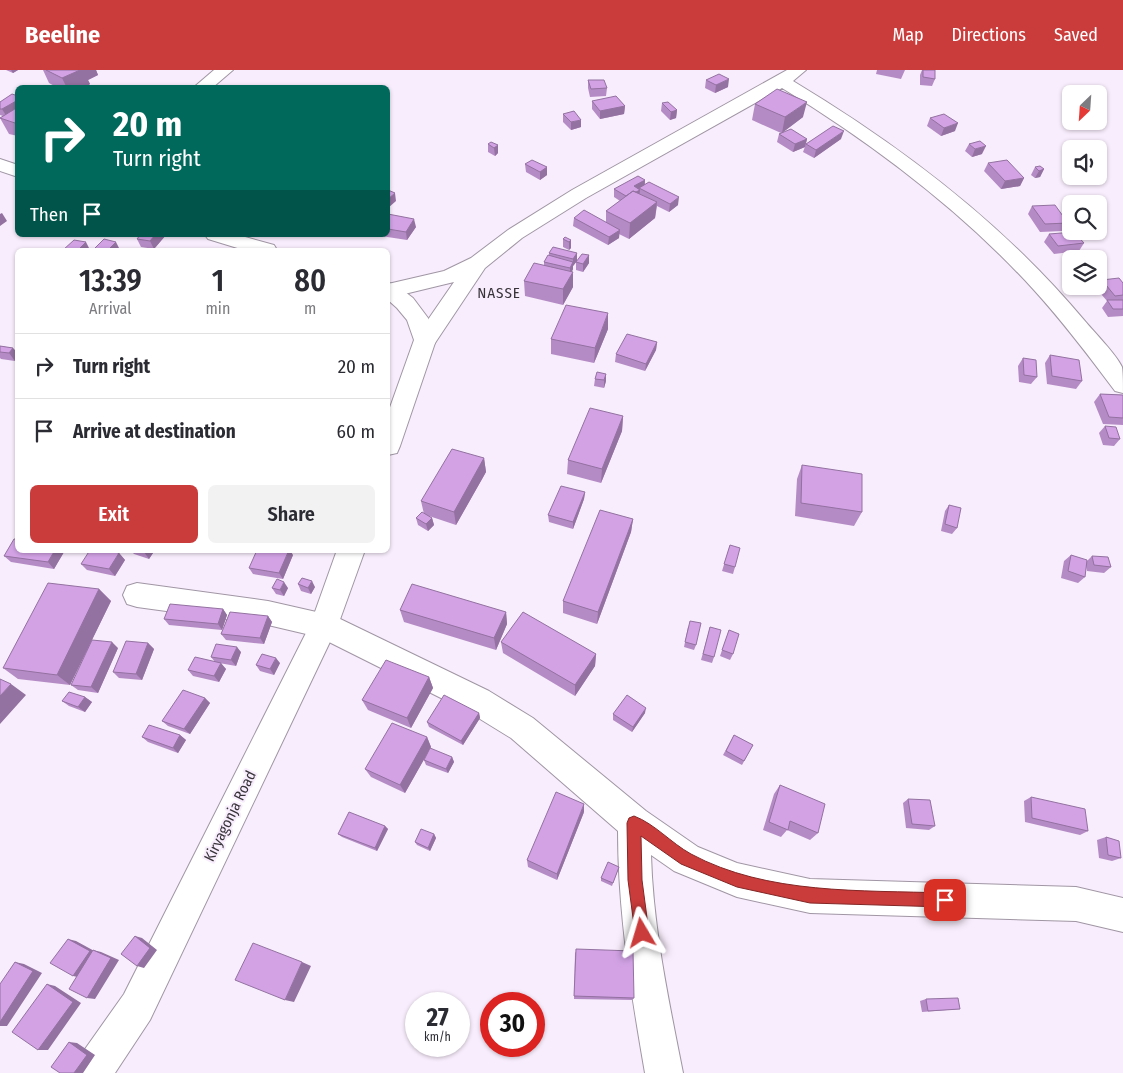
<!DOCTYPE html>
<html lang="en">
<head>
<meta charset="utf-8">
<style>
  :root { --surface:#fff; --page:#f2f2f3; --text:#2b2b33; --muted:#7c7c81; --line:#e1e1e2; --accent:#ca3c3b }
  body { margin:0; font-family:"Fira Sans Condensed",sans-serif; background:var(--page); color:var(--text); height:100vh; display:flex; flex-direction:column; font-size:19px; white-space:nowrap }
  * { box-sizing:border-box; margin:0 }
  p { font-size:16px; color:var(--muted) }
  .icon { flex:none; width:28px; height:28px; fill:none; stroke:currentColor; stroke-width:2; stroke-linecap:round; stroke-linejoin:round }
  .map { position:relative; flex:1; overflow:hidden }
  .drawer { position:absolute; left:15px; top:178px; width:375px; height:305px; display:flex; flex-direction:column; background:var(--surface); border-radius:8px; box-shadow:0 1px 4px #0004 }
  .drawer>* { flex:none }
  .banner { position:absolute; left:15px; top:15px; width:375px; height:152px; border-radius:8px; box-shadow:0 1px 4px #0004; background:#00695c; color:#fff; overflow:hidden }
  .needle { width:32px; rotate:205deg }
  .tools { position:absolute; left:1062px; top:15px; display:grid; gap:10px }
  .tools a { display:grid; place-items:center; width:45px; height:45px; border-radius:8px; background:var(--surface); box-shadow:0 1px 4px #0004; font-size:25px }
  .speed { position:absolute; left:405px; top:922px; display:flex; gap:10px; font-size:25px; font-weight:700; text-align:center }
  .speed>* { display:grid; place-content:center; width:65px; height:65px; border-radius:50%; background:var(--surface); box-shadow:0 1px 4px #0004; line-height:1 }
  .speed small { font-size:12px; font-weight:400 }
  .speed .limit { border:8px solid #d22; background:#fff; color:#111 }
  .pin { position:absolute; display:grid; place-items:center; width:42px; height:42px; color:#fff; margin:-21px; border-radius:10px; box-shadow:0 2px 8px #0006 }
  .me { position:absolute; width:55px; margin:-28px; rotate:353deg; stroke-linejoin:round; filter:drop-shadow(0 0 4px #0008) }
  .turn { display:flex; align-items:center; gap:18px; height:105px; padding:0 15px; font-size:22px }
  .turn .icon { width:65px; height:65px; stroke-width:2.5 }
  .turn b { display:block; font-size:35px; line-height:42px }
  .then { display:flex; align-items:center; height:48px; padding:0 15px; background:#0003; gap:10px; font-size:19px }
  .eta { display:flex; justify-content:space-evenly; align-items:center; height:85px; text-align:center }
  .eta b { font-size:30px; font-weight:600; line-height:35px }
  .button { display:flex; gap:10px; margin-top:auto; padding:10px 15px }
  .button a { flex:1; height:58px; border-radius:8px; background:var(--accent); color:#fff; font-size:20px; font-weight:600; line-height:58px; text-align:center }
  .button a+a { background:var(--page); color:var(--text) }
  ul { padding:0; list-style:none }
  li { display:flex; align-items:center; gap:15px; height:65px; padding:0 15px; border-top:1px solid var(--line) }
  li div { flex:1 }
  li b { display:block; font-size:19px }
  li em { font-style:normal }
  header { display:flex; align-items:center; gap:30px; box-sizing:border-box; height:70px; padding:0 25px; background:var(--accent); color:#fff }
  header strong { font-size:24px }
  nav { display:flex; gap:28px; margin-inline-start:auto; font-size:18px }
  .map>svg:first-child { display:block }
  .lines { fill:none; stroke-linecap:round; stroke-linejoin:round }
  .minor-casing { stroke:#a096a4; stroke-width:2 }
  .tertiary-casing { stroke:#a096a4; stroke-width:2 }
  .minor { fill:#fff; fill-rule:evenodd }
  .tertiary { fill:#fff; fill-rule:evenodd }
  .wall { fill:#b58bc5 }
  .shaded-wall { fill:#9371a0 }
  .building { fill:#d2a2e5; stroke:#9371a0 }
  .route { fill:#ca3c3b; stroke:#832726 }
  .labels { text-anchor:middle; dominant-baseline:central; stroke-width:4; stroke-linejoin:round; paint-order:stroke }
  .far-quarter-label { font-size:15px; letter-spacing:1px; fill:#373339; stroke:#f8edfc }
  .street-label { font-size:15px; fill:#373339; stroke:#f8edfc }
</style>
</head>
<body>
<header>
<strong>Beeline</strong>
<nav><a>Map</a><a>Directions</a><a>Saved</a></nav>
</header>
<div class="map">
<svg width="1123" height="1003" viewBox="0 0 1123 1003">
  <rect width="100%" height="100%" fill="#f8edfc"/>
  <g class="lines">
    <defs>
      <path id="minor" d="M 214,0 L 233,0 L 212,18 L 193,18 Z
        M 787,0 L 806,0 L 793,11 C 901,76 1003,153 1084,250 C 1094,262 1116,284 1122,297 C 1123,304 1123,316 1123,323 L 1115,321 C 1089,286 1063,252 1034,220 C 961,140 873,74 782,18 L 586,128 L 522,168 L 485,198 L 433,276 L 425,278 L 417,276 L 414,270 L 454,212 L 388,228 L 388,214 L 444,201 L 471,188 L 508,160 L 572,120 Z
        M 137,513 L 268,531 L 334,546 L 489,621 L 533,648 L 646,741 L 698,777 L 737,793 L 810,809 L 1076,817 L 1123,828 L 1123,862 L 1076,851 L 810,843 L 737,827 L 674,801 L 651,785 C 653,858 669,932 683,1003 L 645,1003 C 631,923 618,842 618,761 L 511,668 L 467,641 L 319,567 L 268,555 L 137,537 L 127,534 L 123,525 L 127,516 Z"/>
      <path id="tertiary" d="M 0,89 L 18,95 L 18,107 L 0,101 Z
        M 205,165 L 238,165 L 274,175 L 277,180 L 244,180 L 208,169 Z
        M 388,213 L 396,215 L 413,228 L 428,248 L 436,270 L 400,376 L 397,383 L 388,385 L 388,343 L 414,270 L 407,250 L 397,238 L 388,230 Z
        M 337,480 L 365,480 L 338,555 L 150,950 L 115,1003 L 73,1003 L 78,989 L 124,924 L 311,553 Z"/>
    </defs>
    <use href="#minor" class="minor-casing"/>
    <use href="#tertiary" class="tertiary-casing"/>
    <use href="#minor" class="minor"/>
    <use href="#tertiary" class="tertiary"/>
  </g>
  <path class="wall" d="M 6,0 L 18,0 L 13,3 Z
    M 43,0 L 96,0 L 98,5 L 88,10 L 90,14 L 84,18 L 58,18 L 49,13 Z
    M 877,0 L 905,0 L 901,9 L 876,4 Z
    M 922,0 L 935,0 L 935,9 L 932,16 L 920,15 L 920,5 Z
    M 588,10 L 607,18 L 606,26 L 590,27 L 588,18 Z
    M 706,10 L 728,17 L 715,23 L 705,18 Z
    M 18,26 L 18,66 L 9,64 L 0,48 L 3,46 L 0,45 L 0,32 Z
    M 592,31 L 625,36 L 624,44 L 600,49 L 592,39 Z
    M 662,33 L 677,40 L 676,48 L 670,50 L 661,41 Z
    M 755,34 L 803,47 L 783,62 L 807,69 L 805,77 L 793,82 L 777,72 L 779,64 L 781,63 L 752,50 Z
    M 563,44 L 581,57 L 571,60 L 563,52 Z
    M 930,48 L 955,61 L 941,66 L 927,56 Z
    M 841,69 L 814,88 L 803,82 L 806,74 Z
    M 488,74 L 498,75 L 498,83 L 495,86 L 488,82 Z
    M 969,74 L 982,84 L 972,87 L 965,81 Z
    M 988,93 L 1024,108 L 1020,116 L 1001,119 L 984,101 Z
    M 525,94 L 547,97 L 547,105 L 540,110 L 526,102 Z
    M 1035,97 L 1044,99 L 1040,107 L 1035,108 L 1031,105 Z
    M 645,110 L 645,114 L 678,135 L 669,142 L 657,136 L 655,148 L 629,169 L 619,164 L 619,168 L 608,175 L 573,156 L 574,148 L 606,152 L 606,141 L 620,131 L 614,127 L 614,119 Z
    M 1032,136 L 1068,153 L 1063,161 L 1040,162 L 1028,144 Z
    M 388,145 L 416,157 L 407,170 L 381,166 L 380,165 L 388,165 Z
    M 1049,164 L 1084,173 L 1079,181 L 1054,184 L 1044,172 Z
    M 140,165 L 166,165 L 154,179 L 141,177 L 137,169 Z
    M 563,169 L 571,170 L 571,178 L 569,180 L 563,177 Z
    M 549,183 L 577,183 L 577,191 L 573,196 L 573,199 L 572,201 L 573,217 L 563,235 L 525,226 L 524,211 L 544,195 L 544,192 L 549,186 Z
    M 589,185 L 589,193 L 583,202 L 576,200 L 576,192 Z
    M 1102,210 L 1123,213 L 1123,246 L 1108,247 L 1102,238 L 1107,231 L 1096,218 L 1097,216 L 1099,216 L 1099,214 Z
    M 608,259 L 594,293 L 551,284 L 551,269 Z
    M 657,272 L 656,280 L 645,301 L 615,292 L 616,284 Z
    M 0,276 L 13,278 L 15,291 L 1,289 L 0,288 Z
    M 1050,285 L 1082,311 L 1076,319 L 1047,314 L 1045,293 Z
    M 1023,288 L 1037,307 L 1031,314 L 1019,312 L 1018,296 Z
    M 606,304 L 606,311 L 604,318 L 594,316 L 595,309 Z
    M 1100,324 L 1123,325 L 1123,355 L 1103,354 L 1094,332 Z
    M 623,346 L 622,361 L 601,413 L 567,404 L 568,390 Z
    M 1105,356 L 1120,369 L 1114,376 L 1103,375 L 1099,363 Z
    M 484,388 L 486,402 L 456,455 L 429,446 L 432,448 L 434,455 L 428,461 L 418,455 L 416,448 L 424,444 L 421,431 Z
    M 802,395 L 862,442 L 854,456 L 795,446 L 797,409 Z
    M 585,422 L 584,429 L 573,459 L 549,452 L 548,445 Z
    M 949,435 L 957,458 L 952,464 L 941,461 L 945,441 Z
    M 633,449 L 631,462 L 597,554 L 563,543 L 563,531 Z
    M 730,475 L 735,497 L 733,504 L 722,501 Z
    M 18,480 L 63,480 L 64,482 L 54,499 L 11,492 L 4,486 Z
    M 130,480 L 155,480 L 149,489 L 134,484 Z
    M 119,483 L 125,490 L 115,506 L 87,500 L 81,494 Z
    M 293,485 L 283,509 L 253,504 L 249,498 Z
    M 1071,485 L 1087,491 L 1092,486 L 1111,497 L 1104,503 L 1087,501 L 1086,496 L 1085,507 L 1078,513 L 1061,508 L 1064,491 Z
    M 298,514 L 315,517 L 311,524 L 301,521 Z
    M 272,518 L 288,518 L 284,526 L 276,524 Z
    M 99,519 L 111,531 L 70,615 L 18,609 L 3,598 Z
    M 223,539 L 227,545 L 222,560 L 169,555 L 164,549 Z
    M 400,540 L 506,542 L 507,554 L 496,580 L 404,552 Z
    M 268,546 L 272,552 L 264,574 L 226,570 L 221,564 Z
    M 688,557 L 696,575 L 694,580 L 684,577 Z
    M 710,557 L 714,587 L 712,593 L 701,590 Z
    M 729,560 L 733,584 L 730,590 L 720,586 Z
    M 501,572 L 596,584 L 595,596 L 575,626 L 503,583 Z
    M 148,573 L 154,579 L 142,610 L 119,608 L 113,602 Z
    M 118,578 L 98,623 L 78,620 L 71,615 Z
    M 241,582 L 236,596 L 219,593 L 226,599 L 219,612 L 193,606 L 188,600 L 215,592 L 211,587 Z
    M 280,593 L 274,605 L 260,601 L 256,595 Z
    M 429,607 L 433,618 L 411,658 L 368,640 L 362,630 Z
    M 85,627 L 92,632 L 85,642 L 69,636 L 62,631 Z
    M 205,628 L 210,633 L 190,664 L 168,656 L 162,651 Z
    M 479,643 L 480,648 L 463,675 L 429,657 L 427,652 Z
    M 645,643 L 632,662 L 613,650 L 613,644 Z
    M 180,665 L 186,670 L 178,683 L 148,672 L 142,667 Z
    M 734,665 L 753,675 L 742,695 L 723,685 Z
    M 427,667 L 431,677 L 405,723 L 371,707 L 365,699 Z
    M 452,687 L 454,692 L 448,703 L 426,695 L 424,690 Z
    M 780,715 L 818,763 L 810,770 L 787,760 L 781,767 L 763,760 L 774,724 Z
    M 1031,727 L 1088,761 L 1080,765 L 1025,752 L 1024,731 Z
    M 908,729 L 935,756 L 929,760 L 906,758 L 903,733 Z
    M 584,742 L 557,810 L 528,797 L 527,790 Z
    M 385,756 L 388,759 L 377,781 L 342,767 L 338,764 Z
    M 434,764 L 436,768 L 430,781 L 417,775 L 415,772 Z
    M 1106,767 L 1121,788 L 1112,791 L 1099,788 L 1097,770 Z
    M 619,797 L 612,816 L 601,811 L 601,808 Z
    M 575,882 L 634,928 L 632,930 L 574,929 Z
    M 926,929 L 960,939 L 922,942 L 920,931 Z"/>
  <path class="shaded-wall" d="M 11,0 L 18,0 L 13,3 Z
    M 80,0 L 96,0 L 98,5 L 88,10 L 90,14 L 84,18 L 67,18 L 62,8 Z
    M 729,9 L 728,17 L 715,23 L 716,15 Z
    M 18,30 L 18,40 L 7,47 L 2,39 Z
    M 807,32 L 803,47 L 782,63 L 785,47 Z
    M 625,36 L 624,44 L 600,49 L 600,41 Z
    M 677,40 L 676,48 L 670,50 L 671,42 Z
    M 581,50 L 581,57 L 571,60 L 571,52 Z
    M 958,53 L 955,61 L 941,66 L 944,58 Z
    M 844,61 L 841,69 L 814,88 L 816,80 Z
    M 807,69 L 805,77 L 793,82 L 795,74 Z
    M 498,75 L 498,83 L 495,86 L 494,78 Z
    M 986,76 L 982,84 L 972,87 L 975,79 Z
    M 547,97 L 547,105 L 540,110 L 540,102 Z
    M 1044,99 L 1040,107 L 1035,108 L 1039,101 Z
    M 1024,108 L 1020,116 L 1001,119 L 1005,111 Z
    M 645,110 L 644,118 L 639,118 L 639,120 L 640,120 L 639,128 L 634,116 Z
    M 395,123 L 396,131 L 388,138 L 388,129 Z
    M 679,127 L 678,135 L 669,142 L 670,134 Z
    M 657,132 L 655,148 L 629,169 L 630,153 Z
    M 2,143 L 7,151 L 0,156 L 0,144 Z
    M 414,149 L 416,157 L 407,170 L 406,162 Z
    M 620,160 L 619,168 L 608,175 L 609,167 Z
    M 155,165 L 166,165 L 154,179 L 150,171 Z
    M 571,170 L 571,178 L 569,180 L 569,172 Z
    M 86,172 L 90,180 L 78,180 Z
    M 116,172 L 120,180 L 108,180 Z
    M 577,183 L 577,191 L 573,196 L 573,199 L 570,206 L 570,198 L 573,192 L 573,189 Z
    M 589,185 L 589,193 L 583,202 L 583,194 Z
    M 573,202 L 573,217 L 563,235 L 563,219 Z
    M 608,243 L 608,259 L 594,293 L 595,278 Z
    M 657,272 L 656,280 L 645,301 L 646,294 Z
    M 13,278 L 18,283 L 18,287 L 15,291 L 9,283 Z
    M 606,304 L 606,311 L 604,318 L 604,310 Z
    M 623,346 L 622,361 L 601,413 L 602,399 Z
    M 484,388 L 486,402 L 456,455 L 454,442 Z
    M 585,422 L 584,429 L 573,459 L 573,452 Z
    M 432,448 L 434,455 L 428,461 L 426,454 Z
    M 633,449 L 631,462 L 597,554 L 598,542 Z
    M 55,480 L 63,480 L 64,482 L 54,499 L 48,492 Z
    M 145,480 L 155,480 L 149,489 L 144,482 Z
    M 289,480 L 290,480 L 293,485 L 283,509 L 279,503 Z
    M 119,483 L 125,490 L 115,506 L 109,499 Z
    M 312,511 L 315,517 L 311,524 L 308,518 Z
    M 284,512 L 288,518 L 284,526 L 280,520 Z
    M 99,519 L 111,531 L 70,615 L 57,605 Z
    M 223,539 L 227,545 L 222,560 L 218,554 Z
    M 506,542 L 507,554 L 496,580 L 494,568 Z
    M 268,546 L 272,552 L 264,574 L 260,568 Z
    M 112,572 L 118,578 L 98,623 L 91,617 Z
    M 148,573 L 154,579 L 142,610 L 136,604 Z
    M 237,577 L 241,582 L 236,596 L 231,590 Z
    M 596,584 L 595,596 L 575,626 L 575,615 Z
    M 276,588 L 280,593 L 274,605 L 270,599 Z
    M 221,593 L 226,599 L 219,612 L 214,606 Z
    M 429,607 L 433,618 L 411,658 L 407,648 Z
    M 11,614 L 26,625 L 0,654 L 0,626 Z
    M 85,627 L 92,632 L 85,642 L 78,637 Z
    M 205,628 L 210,633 L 190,664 L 184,659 Z
    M 646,638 L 645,643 L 632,662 L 633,657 Z
    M 479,643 L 480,648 L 463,675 L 461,671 Z
    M 180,665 L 186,670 L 178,683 L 173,678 Z
    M 427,667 L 431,677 L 405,723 L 400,715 Z
    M 452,687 L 454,692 L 448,703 L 446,699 Z
    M 584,734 L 584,742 L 557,810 L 557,804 Z
    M 385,756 L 388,759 L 377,781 L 375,778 Z
    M 434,764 L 436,768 L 430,781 L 428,778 Z
    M 135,866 L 142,868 L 157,880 L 144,898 L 137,896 Z
    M 68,869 L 76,871 L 98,883 L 82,908 L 73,906 Z
    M 93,880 L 101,882 L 119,890 L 95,929 L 87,928 Z
    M 15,892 L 24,894 L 42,903 L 7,956 L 0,956 L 0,952 Z
    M 302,892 L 311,896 L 294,932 L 285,930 Z
    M 47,914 L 55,916 L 81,933 L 48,980 L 38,980 Z
    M 69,972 L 77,973 L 95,985 L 83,1003 L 74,1003 Z"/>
  <path class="building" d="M 46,0 L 80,0 L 62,8 Z
    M 923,0 L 935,0 L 935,9 L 923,7 Z
    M 719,4 L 729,9 L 716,15 L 706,10 Z
    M 588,10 L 604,10 L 607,18 L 591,19 Z
    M 777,19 L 807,32 L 785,47 L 755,34 Z
    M 12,24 L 18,26 L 18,30 L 2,39 L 0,39 L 0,32 Z
    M 616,26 L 625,36 L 600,41 L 592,31 Z
    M 668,32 L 677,40 L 671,42 L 662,33 Z
    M 18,37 L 18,54 L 0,48 Z
    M 574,41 L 581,50 L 571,52 L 563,44 Z
    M 944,44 L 958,53 L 944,58 L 930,48 Z
    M 833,56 L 844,61 L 816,80 L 806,74 Z
    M 791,59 L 807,69 L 795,74 L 779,64 Z
    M 980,71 L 986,76 L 975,79 L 969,74 Z
    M 491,72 L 498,75 L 494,78 L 488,74 Z
    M 532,90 L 547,97 L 540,102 L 525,94 Z
    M 1007,90 L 1024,108 L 1005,111 L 988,93 Z
    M 1040,96 L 1044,99 L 1039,101 L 1035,97 Z
    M 638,106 L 645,110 L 634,116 L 640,120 L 636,122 L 633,121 L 626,126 L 614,119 Z
    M 649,112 L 679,127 L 670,134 L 639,118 Z
    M 388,120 L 395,123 L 388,129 Z
    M 633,121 L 657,132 L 630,153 L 606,141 Z
    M 1055,135 L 1068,153 L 1045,154 L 1032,136 Z
    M 584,140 L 620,160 L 609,167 L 574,148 Z
    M 388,144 L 414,149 L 406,162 L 388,159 Z
    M 1074,162 L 1084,173 L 1058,176 L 1049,164 Z
    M 140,165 L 155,165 L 150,171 L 137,169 Z
    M 565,167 L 571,170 L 569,172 L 563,169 Z
    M 104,169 L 116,172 L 108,180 L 93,180 Z
    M 74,170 L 86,172 L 78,180 L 63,180 Z
    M 553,177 L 577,183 L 573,189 L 549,183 Z
    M 582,184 L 589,185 L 583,194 L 576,192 Z
    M 548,185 L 573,192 L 570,198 L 544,192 Z
    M 534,193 L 573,202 L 563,219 L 524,211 Z
    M 1119,208 L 1123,213 L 1123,225 L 1115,226 L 1102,210 Z
    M 1107,230 L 1123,230 L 1123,239 L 1113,239 Z
    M 566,235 L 608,243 L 595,278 L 551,269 Z
    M 627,264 L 657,272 L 646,294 L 616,284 Z
    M 0,276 L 13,278 L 9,283 L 0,282 Z
    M 1050,285 L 1079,290 L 1082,311 L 1052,306 Z
    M 1023,288 L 1036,290 L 1037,307 L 1024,305 Z
    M 597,302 L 606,304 L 604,310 L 595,309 Z
    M 1100,324 L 1123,325 L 1123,348 L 1109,347 Z
    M 590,338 L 623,346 L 602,399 L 568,390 Z
    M 1105,356 L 1116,357 L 1120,369 L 1109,368 Z
    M 452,379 L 484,388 L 454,442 L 421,431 Z
    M 802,395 L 862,404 L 862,442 L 801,433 Z
    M 561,416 L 585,422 L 573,452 L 548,445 Z
    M 949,435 L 961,438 L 957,458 L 945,454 Z
    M 600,440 L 633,449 L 598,542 L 563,531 Z
    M 422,442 L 432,448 L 426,454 L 416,448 Z
    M 14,469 L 18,469 L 18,480 L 55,480 L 48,492 L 4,486 Z
    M 730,475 L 740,478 L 735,497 L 724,494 Z
    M 90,480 L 104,480 L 119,483 L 109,499 L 81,494 Z
    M 137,480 L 145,480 L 144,482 Z
    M 257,480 L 289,480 L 279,503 L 249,498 Z
    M 1071,485 L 1087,490 L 1085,507 L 1068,501 Z
    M 1092,486 L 1108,487 L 1111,497 L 1094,495 Z
    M 302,508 L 312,511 L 308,518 L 298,514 Z
    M 277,509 L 284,512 L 280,520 L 272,518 Z
    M 48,513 L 99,519 L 57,605 L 3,598 Z
    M 412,514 L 506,542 L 494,568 L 400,540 Z
    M 170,534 L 223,539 L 218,554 L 164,549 Z
    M 230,542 L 268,546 L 260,568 L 221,564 Z
    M 523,542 L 596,584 L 575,615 L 501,572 Z
    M 690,551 L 701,553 L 696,575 L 685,572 Z
    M 710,557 L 721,560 L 714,587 L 703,584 Z
    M 729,560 L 739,564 L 733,584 L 722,580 Z
    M 92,570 L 112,572 L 91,617 L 71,615 Z
    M 126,571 L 148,573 L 136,604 L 113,602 Z
    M 216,574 L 237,577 L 231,590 L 211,587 Z
    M 262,584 L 276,588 L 270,599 L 256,595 Z
    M 195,587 L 221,593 L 214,606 L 188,600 Z
    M 386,590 L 429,607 L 407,648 L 362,630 Z
    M 0,609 L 11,614 L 0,626 Z
    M 183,620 L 205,628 L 184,659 L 162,651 Z
    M 69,622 L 85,627 L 78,637 L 62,631 Z
    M 444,625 L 479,643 L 461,671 L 427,652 Z
    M 627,625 L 646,638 L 633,657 L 613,644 Z
    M 392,653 L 427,667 L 400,715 L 365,699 Z
    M 149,655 L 180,665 L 173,678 L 142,667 Z
    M 734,665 L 753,675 L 744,691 L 726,681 Z
    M 430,678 L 452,687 L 446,699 L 424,690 Z
    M 780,715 L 825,734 L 818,763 L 790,751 L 788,760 L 769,752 Z
    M 556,722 L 584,734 L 557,804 L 527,790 Z
    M 1031,727 L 1085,739 L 1088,761 L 1032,748 Z
    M 908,729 L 930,730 L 935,756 L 912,754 Z
    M 349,742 L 385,756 L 375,778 L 338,764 Z
    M 421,759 L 434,764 L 428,778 L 415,772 Z
    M 1106,767 L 1119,771 L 1121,788 L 1108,785 Z
    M 608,792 L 619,797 L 613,813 L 601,808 Z
    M 135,866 L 150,878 L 137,896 L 121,884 Z
    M 68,869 L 90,881 L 73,906 L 50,893 Z
    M 253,873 L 302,892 L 285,930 L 235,910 Z
    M 576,879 L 633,881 L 634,928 L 574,926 Z
    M 93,880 L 111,888 L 87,928 L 69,919 Z
    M 15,892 L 33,901 L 0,952 L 0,914 Z
    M 47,914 L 73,932 L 38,980 L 12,962 Z
    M 958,928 L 960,939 L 928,941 L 926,929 Z
    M 69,972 L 87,985 L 74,1003 L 60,1003 L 51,997 Z"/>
  <path class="route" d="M 634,746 C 655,754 671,773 691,784 C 767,825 862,820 945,823 L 950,825 L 952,830 L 950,835 L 945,837 L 810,833 L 737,817 L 681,794 L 641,766 L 642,810 L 649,863 L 647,868 L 642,870 L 637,868 L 635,863 L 628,810 L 627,753 L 629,748 Z"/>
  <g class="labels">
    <g class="far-quarter-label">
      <text x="499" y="223">NASSE</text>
    </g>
    <g class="street-label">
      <text transform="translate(230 746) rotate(-64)">Kiryagonja Road</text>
    </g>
  </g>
</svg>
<div class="tools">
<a><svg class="needle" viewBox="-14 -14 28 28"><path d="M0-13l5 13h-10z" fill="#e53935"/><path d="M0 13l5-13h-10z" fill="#7c7c81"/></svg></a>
<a><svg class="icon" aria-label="sound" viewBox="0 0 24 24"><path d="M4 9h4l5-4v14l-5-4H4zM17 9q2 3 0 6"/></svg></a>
<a><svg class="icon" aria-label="search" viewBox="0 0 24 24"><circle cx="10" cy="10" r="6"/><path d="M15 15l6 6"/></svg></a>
<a><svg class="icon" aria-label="layers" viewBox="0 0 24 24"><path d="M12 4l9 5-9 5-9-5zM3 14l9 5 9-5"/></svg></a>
</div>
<div class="speed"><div>27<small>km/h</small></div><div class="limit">30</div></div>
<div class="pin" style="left:945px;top:830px;background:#d93025"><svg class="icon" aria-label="arrive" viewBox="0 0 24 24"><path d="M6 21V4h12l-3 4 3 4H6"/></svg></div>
<svg class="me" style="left:642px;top:863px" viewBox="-20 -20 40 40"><path d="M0-17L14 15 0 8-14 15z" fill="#ca3c3b" stroke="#fff" stroke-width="4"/></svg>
<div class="banner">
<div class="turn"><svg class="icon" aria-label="right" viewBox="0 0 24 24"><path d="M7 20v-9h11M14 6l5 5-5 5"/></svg><div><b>20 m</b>Turn right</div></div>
<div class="then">Then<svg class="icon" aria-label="arrive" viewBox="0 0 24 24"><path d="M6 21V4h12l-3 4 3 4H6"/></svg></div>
</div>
<section class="drawer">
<div class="eta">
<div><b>13:39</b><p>Arrival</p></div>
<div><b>1</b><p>min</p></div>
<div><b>80</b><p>m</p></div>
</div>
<ul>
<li><svg class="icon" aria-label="right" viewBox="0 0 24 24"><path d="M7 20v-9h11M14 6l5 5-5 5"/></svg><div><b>Turn right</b></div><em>20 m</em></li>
<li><svg class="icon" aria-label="arrive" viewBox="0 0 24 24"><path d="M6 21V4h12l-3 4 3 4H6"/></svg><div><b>Arrive at destination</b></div><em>60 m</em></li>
</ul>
<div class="button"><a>Exit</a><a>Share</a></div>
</section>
</div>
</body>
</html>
